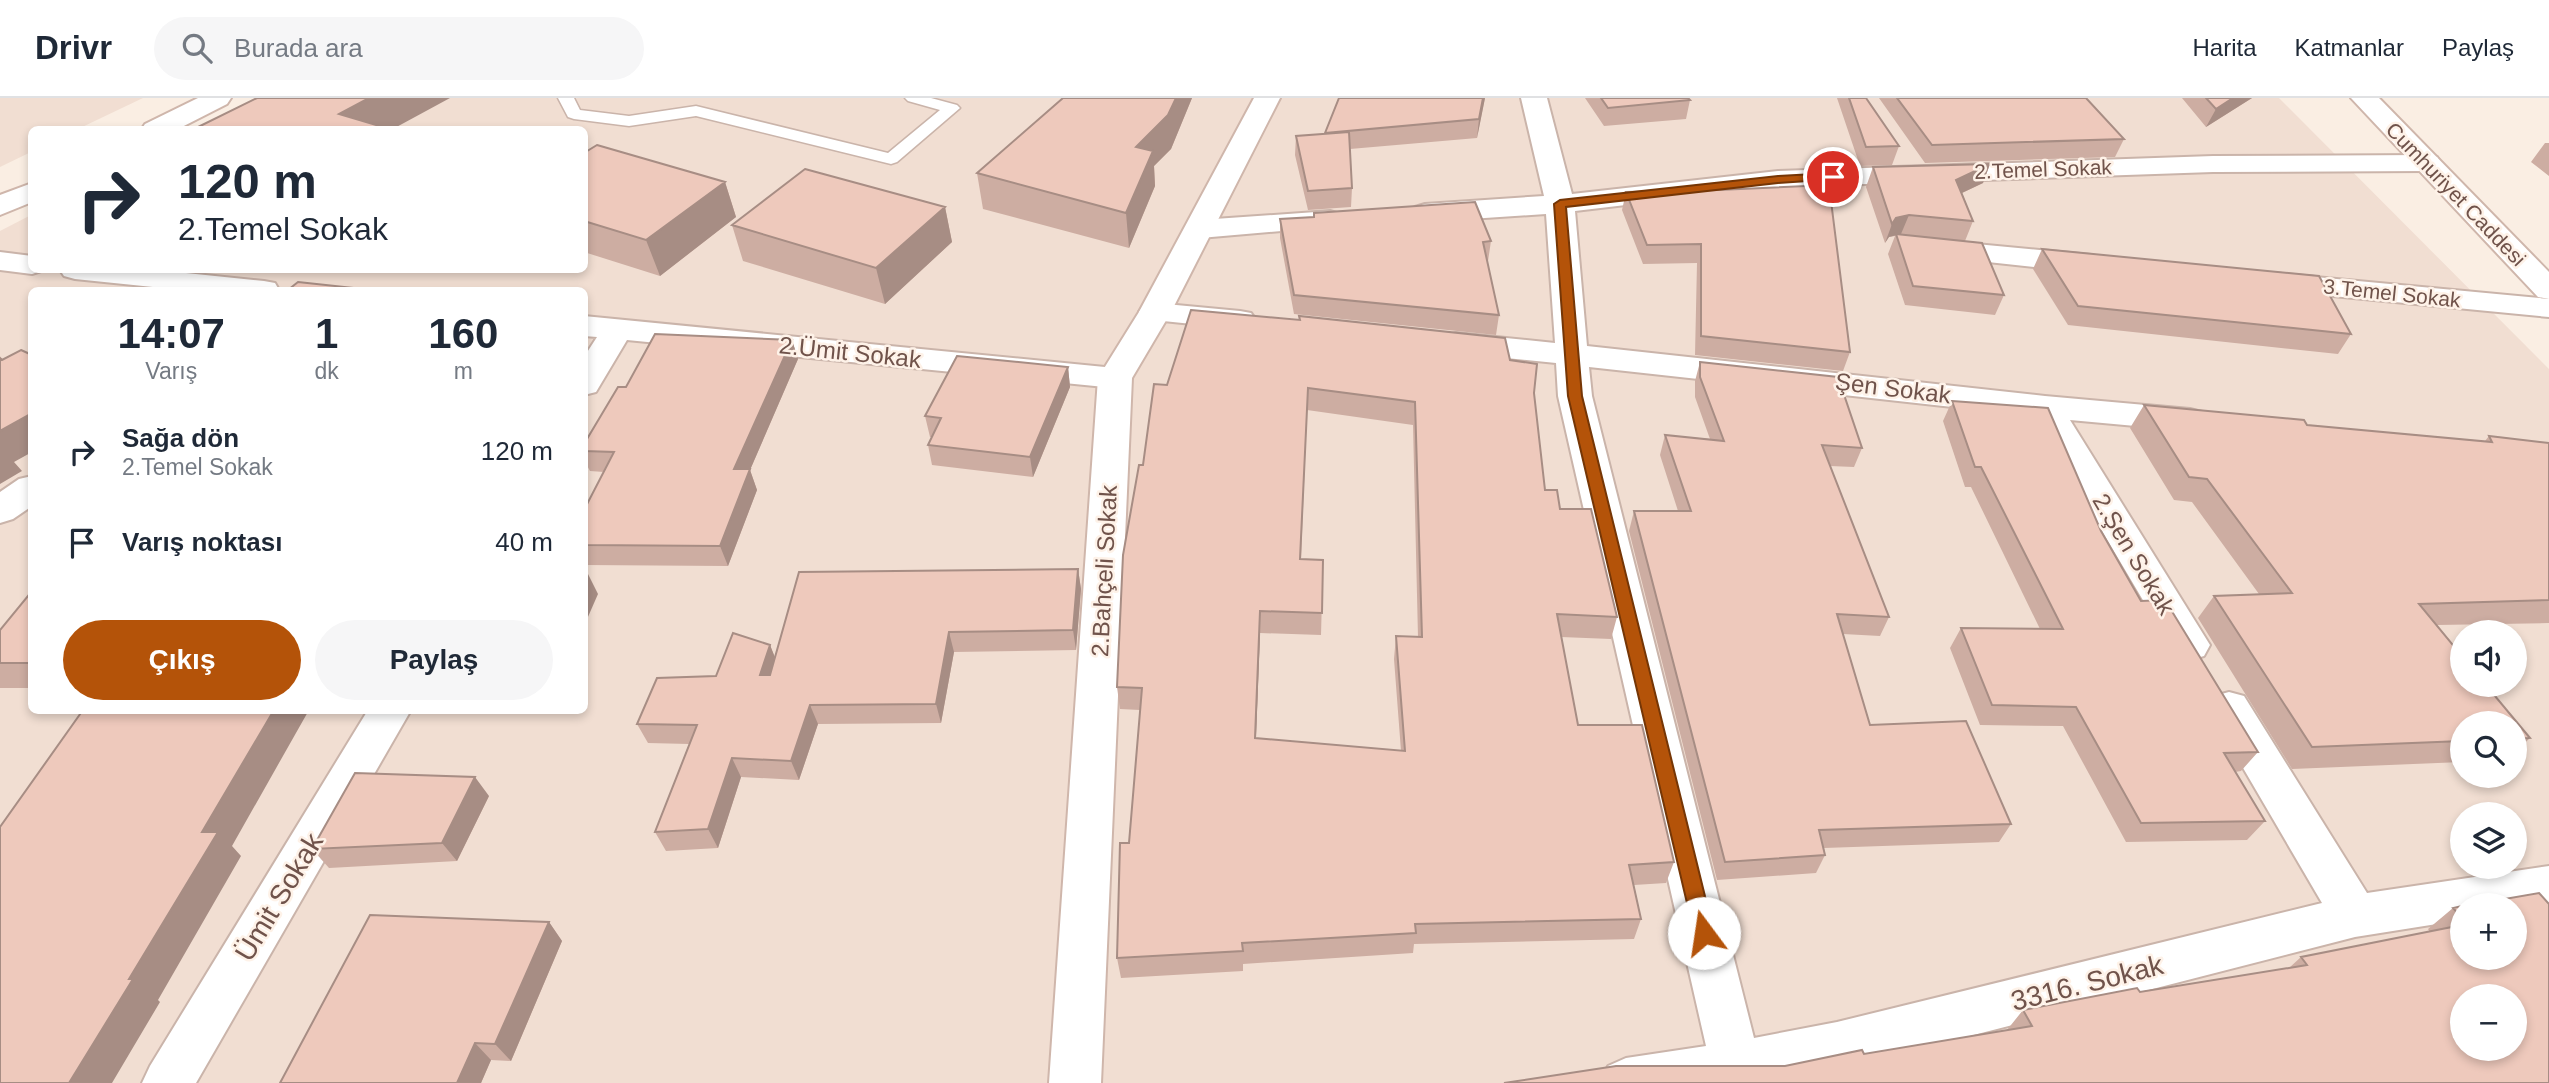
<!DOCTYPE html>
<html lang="tr">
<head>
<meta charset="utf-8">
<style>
  :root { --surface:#fff; --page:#f6f6f7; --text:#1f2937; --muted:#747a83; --line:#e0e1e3; --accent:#b45309 }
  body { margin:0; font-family:Arial,sans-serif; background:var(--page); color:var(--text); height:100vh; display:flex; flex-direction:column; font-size:26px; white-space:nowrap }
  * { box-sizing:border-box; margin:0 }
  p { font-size:23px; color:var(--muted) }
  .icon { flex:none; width:38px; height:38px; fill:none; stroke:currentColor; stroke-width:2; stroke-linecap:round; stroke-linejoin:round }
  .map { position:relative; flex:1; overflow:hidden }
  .details { position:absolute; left:28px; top:189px; width:560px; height:427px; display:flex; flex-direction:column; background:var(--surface); border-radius:10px; box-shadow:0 4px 10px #0003 }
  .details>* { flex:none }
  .top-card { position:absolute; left:28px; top:28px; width:560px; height:147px; border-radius:10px; box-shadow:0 4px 10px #0003; background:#fff; color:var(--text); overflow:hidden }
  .controls { position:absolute; left:2450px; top:522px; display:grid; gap:14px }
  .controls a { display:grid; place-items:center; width:77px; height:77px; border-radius:50%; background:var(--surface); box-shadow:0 4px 10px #0003; font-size:35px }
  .pin { position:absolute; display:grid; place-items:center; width:60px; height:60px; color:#fff; margin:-30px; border:4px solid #fff; border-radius:50%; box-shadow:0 2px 7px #0007 }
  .me { position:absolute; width:77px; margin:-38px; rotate:346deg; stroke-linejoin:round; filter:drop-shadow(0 0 5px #0008) }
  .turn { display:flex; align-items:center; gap:24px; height:147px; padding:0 35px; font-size:32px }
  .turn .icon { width:91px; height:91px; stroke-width:2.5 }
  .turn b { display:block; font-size:49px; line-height:60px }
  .eta { display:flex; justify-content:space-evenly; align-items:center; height:119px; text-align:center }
  .eta b { font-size:42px; font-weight:600; line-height:49px }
  .button { display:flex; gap:14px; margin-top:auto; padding:14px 35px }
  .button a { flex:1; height:80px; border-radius:42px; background:var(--accent); color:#fff; font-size:28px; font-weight:600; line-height:80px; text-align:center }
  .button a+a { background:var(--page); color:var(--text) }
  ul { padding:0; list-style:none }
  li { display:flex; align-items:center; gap:21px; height:91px; padding:0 35px }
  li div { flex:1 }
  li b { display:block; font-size:26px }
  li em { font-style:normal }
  header { display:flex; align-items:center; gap:42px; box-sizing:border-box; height:98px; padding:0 35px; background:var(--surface); border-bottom:2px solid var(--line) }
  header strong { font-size:33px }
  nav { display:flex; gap:38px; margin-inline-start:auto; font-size:24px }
  .search { width:490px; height:63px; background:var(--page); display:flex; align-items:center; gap:18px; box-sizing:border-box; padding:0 24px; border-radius:38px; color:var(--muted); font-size:26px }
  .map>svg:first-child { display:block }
  .residential { fill:#f1ded2; fill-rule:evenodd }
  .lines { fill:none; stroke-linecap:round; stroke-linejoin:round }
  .lane-casing { stroke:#cab4aa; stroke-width:3 }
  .street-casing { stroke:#cab4aa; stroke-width:4 }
  .secondary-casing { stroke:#cfb6ab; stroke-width:4 }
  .lane { fill:#fff; fill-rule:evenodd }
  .street { fill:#fff; fill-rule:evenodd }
  .secondary { fill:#fff; fill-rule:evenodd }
  .wall { fill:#cdada2; fill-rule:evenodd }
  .shaded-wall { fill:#a78d84 }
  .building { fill:#eec9bc; stroke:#a78d84; stroke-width:2; fill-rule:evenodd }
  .route { fill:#b45309; stroke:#753606; stroke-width:2 }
  .labels { text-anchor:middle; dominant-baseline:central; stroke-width:5; stroke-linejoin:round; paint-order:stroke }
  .far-street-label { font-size:21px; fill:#70534b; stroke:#fef2e8 }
  .street-label { font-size:24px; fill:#70534b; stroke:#fef2e8 }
  .near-street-label { font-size:28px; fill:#70534b; stroke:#fef2e8 }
</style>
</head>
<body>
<header>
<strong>Drivr</strong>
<div class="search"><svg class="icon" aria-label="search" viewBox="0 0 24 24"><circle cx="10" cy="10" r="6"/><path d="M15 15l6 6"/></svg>Burada ara</div>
<nav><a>Harita</a><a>Katmanlar</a><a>Paylaş</a></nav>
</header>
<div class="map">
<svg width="2549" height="985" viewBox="0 0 2549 985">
  <rect width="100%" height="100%" fill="#faeee3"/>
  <path class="residential" d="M 0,0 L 143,0 L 78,31 L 32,32 L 31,54 L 0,69 Z
    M 267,0 L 2279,0 L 2549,271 L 2549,985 L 0,985 L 0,133 L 31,117 L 32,172 L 584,172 L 584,32 L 204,31 ZM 32,192 L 584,192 L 584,612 L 32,612 ZM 2462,534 L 2515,534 L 2515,586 L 2462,586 ZM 2462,625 L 2515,625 L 2515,677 L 2462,677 ZM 2462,716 L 2515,716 L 2515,768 L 2462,768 ZM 2462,807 L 2515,807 L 2515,859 L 2462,859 ZM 2462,898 L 2515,898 L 2515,950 L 2462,950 Z"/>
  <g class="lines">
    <defs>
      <path id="lane" d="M 558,0 L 574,0 L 580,12 L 629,18 L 696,8 L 888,55 L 940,12 L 908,3 L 905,0 L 931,0 L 957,7 L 960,10 L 897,64 L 891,66 L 696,18 L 629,28 L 574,21 L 568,19 Z"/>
      <path id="street" d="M 1521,0 L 1547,0 L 1572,96 L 1778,73 L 2213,58 L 2427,57 L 2437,59 L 2441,65 L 2437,71 L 2427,73 L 2213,74 L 1778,89 L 1575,113 L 1587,248 L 2045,298 L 2190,311 L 2202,314 L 2207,322 L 2202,330 L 2190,333 L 2070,322 L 2210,547 L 2204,558 L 2190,562 L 2176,558 L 2034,318 L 1589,269 L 1592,298 L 1754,940 L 1837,924 L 2322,805 L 2208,610 L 2214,598 L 2229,594 L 2244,598 L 2367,795 L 2549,768 L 2549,808 L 2515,814 L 2515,807 L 2462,807 L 2462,822 L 2355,839 L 1837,972 L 1772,985 L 1600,985 L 1608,968 L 1626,960 L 1706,948 L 1558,298 L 1556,265 L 1456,255 L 1445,252 L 1440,245 L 1445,238 L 1456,235 L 1555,245 L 1546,116 L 1425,124 L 1415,121 L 1411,115 L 1415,109 L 1425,106 L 1544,98 Z
        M 1330,113 L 1340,116 L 1345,122 L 1340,128 L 1200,140 L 1190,137 L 1185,131 L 1190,125 L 1200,122 Z
        M 1934,142 L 2091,157 L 2102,160 L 2106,166 L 2102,172 L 2091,175 L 1923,157 L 1919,151 L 1923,145 Z
        M 0,154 L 32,158 L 32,172 L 44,172 L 32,176 L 0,172 Z
        M 60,172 L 157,172 L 264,183 L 275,185 L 279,192 L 182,192 L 75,181 L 64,178 Z
        M 2272,175 L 2549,201 L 2549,219 L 2261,191 L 2257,184 L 2261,177 Z
        M 1155,205 L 1240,213 L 1251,215 L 1256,222 L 1251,229 L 1240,231 L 1144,221 L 1139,214 L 1144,207 Z
        M 584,218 L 1115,270 L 1127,273 L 1132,280 L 1127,287 L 1115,290 L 627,242 L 596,294 L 584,297 L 584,259 L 597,239 L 584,238 Z
        M 32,378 L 32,408 L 13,421 L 0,425 L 0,394 L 19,381 Z
        M 368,612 L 411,612 L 196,985 L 142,985 L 150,968 Z"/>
      <path id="secondary" d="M 198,0 L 231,0 L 227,6 L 176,32 L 141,32 L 145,26 Z
        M 1254,0 L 1280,0 L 1171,214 L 1132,280 L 1101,985 L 1049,985 L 1098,280 L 1139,214 Z
        M 2351,0 L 2379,0 L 2549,174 L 2549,201 L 2538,199 Z
        M 32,85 L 32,104 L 0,117 L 0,97 Z"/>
    </defs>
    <use href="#lane" class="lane-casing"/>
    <use href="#street" class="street-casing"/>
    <use href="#secondary" class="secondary-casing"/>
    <use href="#lane" class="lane"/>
    <use href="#street" class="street"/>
    <use href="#secondary" class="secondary"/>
  </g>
  <path class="wall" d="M 1063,0 L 1192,0 L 1171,51 L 1154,68 L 1155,88 L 1129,150 L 983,111 L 977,75 Z
    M 1339,0 L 1485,0 L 1477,40 L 1350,51 L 1352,90 L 1351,109 L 1308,112 L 1295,57 L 1296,38 L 1325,36 Z
    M 1585,0 L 1688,0 L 1690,2 L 1686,21 L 1604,28 Z
    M 1837,0 L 1849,0 L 1899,48 L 1892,67 L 1860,68 Z
    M 1879,0 L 2086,0 L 2124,41 L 2115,59 L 1925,65 Z
    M 2182,0 L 2252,0 L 2206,29 Z
    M 2545,45 L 2549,45 L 2549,78 L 2531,64 Z
    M 584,55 L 725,84 L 736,119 L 660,178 L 584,154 Z
    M 1990,66 L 1983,85 L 1962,95 L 1973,123 L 1965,143 L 1900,137 L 2004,197 L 1995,217 L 1905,207 L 1888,156 L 1895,138 L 1889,139 L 1885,145 L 1866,89 L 1873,69 Z
    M 1718,92 L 1850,254 L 1843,273 L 1695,257 L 1697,165 L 1643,166 L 1622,112 L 1626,94 Z
    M 945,109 L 952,144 L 885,206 L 743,163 L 732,127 Z
    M 1314,115 L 1491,143 L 1488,163 L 1487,163 L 1499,217 L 1496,237 L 1294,216 L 1280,140 L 1280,121 L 1313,119 Z
    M 2042,151 L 2351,236 L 2338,256 L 2068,227 L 2033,171 Z
    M 1299,218 L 1510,262 L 1534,295 L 1545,392 L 1560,411 L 1617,519 L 1611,541 L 1561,539 L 1578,627 L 1674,764 L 1666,785 L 1634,787 L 1641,821 L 1634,841 L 1414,846 L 1413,855 L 1243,866 L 1243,873 L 1121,880 L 1117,860 L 1129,745 L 1140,612 L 1120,611 L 1117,589 L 1167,287 L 1299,222 ZM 1307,312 L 1413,327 L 1418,539 L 1396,538 L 1394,561 L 1401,653 L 1256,640 L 1260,535 L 1321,537 L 1323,462 L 1301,461 Z
    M 792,242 L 798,261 L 750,372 L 757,392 L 728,468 L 584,467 L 584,412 L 604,374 L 590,373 L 584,362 L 584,346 L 626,289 Z
    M 1700,264 L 1862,350 L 1854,369 L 1830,368 L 1889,519 L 1880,538 L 1843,536 L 1870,627 L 2011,726 L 1999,744 L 1824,750 L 1825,757 L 1816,775 L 1717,782 L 1629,433 L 1634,413 L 1678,413 L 1660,357 L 1665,337 L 1710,341 L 1695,299 L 1695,283 Z
    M 1068,269 L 1070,289 L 1033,379 L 932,367 L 928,347 L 932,339 L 930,339 L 925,318 Z
    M 1952,303 L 2101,433 L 2141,503 L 2258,654 L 2241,673 L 2235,674 L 2265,723 L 2247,742 L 2126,744 L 2063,628 L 1980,627 L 1950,550 L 1961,530 L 2040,531 L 1971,389 L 1965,389 L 1943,323 Z
    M 2144,307 L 2307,327 L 2485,343 L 2489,338 L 2549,345 L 2549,525 L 2437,527 L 2530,640 L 2515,654 L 2515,625 L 2462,625 L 2462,664 L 2292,671 L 2198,520 L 2214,498 L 2259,496 L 2192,404 L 2174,402 L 2130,330 Z
    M 1078,471 L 1081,491 L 1076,552 L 954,554 L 941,625 L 818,626 L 799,682 L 741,679 L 718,750 L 666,753 L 655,734 L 689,646 L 648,645 L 637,626 L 716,578 L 770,547 L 775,560 Z
    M 32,493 L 32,590 L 0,590 L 0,532 Z
    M 489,698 L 457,763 L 329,770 L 312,751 Z
    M 2462,808 L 2462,859 L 2549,985 L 1785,968 L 1864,956 L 2007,932 L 2023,912 L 2289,870 L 2301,859 L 2430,834 L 2428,831 L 2453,810 Z
    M 549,824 L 562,843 L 511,963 L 491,962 L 481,985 L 280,985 Z"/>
  <path class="shaded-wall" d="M 369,0 L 450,0 L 391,32 L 339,16 Z
    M 1176,0 L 1192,0 L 1171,51 L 1154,68 L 1155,88 L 1129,150 L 1126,115 L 1136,49 Z
    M 1483,0 L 1485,0 L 1477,40 L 1479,21 Z
    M 2233,0 L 2252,0 L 2206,29 L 2216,11 Z
    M 1990,66 L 1983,85 L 1949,101 L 1956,82 Z
    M 725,84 L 736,119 L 660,178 L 646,142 Z
    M 945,109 L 952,144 L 885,206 L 876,170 Z
    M 1909,117 L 1901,136 L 1889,139 L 1885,145 L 1892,126 L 1896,120 Z
    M 792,242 L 798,261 L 750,372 L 757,392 L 728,468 L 720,448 L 734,371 Z
    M 1068,269 L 1070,289 L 1033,379 L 1030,359 Z
    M 32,315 L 32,354 L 14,364 L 22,373 L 0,386 L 0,333 Z
    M 1078,471 L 1081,491 L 1076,552 L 1073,532 Z
    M 588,476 L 598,496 L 584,528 L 584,484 Z
    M 1260,513 L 1260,535 L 1255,662 L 1255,640 Z
    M 949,534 L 954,554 L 941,625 L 936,606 Z
    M 770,547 L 778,567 L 768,597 L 760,577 Z
    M 810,607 L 818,626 L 799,682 L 791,663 Z
    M 274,612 L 309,612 L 232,748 L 241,758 L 158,902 L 160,904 L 112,985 L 69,985 L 129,881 L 202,734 Z
    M 732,660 L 741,679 L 718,750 L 708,731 Z
    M 475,679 L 489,698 L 457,763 L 442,745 Z
    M 549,824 L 562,843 L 511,963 L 495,946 Z
    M 475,945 L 491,962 L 481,985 L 457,985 Z"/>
  <path class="building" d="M 257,0 L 369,0 L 339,16 L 393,32 L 192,32 Z
    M 1063,0 L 1176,0 L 1168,17 L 1136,49 L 1153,53 L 1126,115 L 977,75 Z
    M 1339,0 L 1483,0 L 1479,21 L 1325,35 Z
    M 1601,0 L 1688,0 L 1690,2 L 1608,10 Z
    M 1849,0 L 1866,0 L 1899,48 L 1866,49 Z
    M 1897,0 L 2086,0 L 2124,41 L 1932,47 Z
    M 2206,0 L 2233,0 L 2216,11 Z
    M 1349,34 L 1352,90 L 1308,93 L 1296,38 Z
    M 597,47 L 725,84 L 646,142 L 584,123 L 584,55 Z
    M 1990,66 L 1956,82 L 1973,123 L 1909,117 L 1896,120 L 1892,126 L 1873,69 Z
    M 805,71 L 945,109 L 876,170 L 732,127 Z
    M 1829,87 L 1850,254 L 1701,238 L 1701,146 L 1647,147 L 1626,94 L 1718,92 Z
    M 1475,104 L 1491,143 L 1483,144 L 1499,217 L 1294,197 L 1280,121 L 1314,119 L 1314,115 Z
    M 1896,136 L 1982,145 L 2004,197 L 1913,188 Z
    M 2042,151 L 2319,178 L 2351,236 L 2078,208 Z
    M 298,184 L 372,192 L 288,192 Z
    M 1191,212 L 1300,222 L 1299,218 L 1505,240 L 1510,262 L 1537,266 L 1534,295 L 1545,392 L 1557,392 L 1560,411 L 1591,411 L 1617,519 L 1557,516 L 1578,627 L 1642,627 L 1674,764 L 1629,767 L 1641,821 L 1415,826 L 1416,835 L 1242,845 L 1243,853 L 1117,860 L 1120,745 L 1129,745 L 1142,590 L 1117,589 L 1123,457 L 1139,367 L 1143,367 L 1154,286 L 1167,287 ZM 1308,290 L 1415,304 L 1422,539 L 1396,538 L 1405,653 L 1255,640 L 1260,513 L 1322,515 L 1323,462 L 1300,461 Z
    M 655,236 L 792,242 L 734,371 L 750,371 L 720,448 L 584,447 L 584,412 L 614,354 L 584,353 L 584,346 L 618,289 L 626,289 Z
    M 21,252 L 32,257 L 32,315 L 0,333 L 0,260 L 2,262 Z
    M 957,258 L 1068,269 L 1030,359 L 928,347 L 941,320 L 925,318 Z
    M 1700,264 L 1838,279 L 1862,350 L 1822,347 L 1889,519 L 1837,516 L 1870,627 L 1966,623 L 2011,726 L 1819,732 L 1825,757 L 1725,764 L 1634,413 L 1691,413 L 1665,337 L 1724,343 L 1700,279 Z
    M 1952,303 L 2048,310 L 2101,433 L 2141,503 L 2165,502 L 2258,654 L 2224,655 L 2265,723 L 2141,725 L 2076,609 L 1992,607 L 1961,530 L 2063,531 L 1981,369 L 1975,369 Z
    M 2144,307 L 2304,322 L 2307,327 L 2492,344 L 2489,338 L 2549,345 L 2549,502 L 2419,506 L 2462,558 L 2462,586 L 2485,586 L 2530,640 L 2515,641 L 2515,625 L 2462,625 L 2462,643 L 2312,649 L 2214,498 L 2292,495 L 2207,381 L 2189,379 Z
    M 1078,471 L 1073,532 L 949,534 L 936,606 L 810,607 L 791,663 L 732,660 L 708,731 L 655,734 L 697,627 L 637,626 L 657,580 L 716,578 L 733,535 L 770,547 L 760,577 L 770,577 L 799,474 Z
    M 32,493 L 32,565 L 0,565 L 0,532 Z
    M 83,612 L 274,612 L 202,734 L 218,734 L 129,881 L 133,881 L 69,985 L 0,985 L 0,729 Z
    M 355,675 L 475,679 L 442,745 L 312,751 Z
    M 2539,795 L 2549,806 L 2549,985 L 1504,985 L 1616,968 L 1785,968 L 1862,952 L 1864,956 L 2032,928 L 2023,912 L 2137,890 L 2140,894 L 2307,867 L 2301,859 L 2462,827 L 2462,859 L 2515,859 L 2515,807 L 2470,807 ZM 2462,898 L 2515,898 L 2515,950 L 2462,950 Z
    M 2462,808 L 2462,820 L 2453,810 Z
    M 370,817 L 549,824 L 495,946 L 475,945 L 457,985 L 280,985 Z"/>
  <path class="route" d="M 1833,75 L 1837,76 L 1837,81 L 1778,85 L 1566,109 L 1582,298 L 1714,835 L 1711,841 L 1704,844 L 1697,841 L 1694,835 L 1568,298 L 1554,106 L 1560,102 L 1778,78 Z"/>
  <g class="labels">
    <g class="far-street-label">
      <text transform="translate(2043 71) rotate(-2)">2.Temel Sokak</text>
      <text transform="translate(2456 96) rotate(46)">Cumhuriyet Caddesi</text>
      <text transform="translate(2392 195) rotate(6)">3.Temel Sokak</text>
    </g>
    <g class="street-label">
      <text transform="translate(850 254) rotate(6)">2.Ümit Sokak</text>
      <text transform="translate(1893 290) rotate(7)">Şen Sokak</text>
      <text transform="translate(2134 456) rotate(59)">2.Şen Sokak</text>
      <text transform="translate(1104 473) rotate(-87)">2.Bahçeli Sokak</text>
    </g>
    <g class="near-street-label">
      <text transform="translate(279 799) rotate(-59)">Ümit Sokak</text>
      <text transform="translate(2087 885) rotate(-14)">3316. Sokak</text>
    </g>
  </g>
</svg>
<div class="controls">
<a><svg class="icon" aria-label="sound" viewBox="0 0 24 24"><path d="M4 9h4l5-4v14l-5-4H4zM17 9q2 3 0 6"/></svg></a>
<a><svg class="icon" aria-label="search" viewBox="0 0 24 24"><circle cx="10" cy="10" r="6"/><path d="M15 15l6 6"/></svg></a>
<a><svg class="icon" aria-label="layers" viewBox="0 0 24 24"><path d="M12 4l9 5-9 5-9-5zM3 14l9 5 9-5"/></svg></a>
<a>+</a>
<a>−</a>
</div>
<div class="pin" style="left:1833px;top:79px;background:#d93025"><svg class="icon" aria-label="arrive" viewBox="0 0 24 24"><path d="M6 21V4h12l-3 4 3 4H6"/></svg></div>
<svg class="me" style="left:1704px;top:835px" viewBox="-20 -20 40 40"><circle r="19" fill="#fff"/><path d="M0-13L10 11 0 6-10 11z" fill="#b45309"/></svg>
<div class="top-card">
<div class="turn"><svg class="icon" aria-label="right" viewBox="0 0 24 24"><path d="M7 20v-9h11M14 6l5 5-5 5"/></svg><div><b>120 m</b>2.Temel Sokak</div></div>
</div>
<section class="details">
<div class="eta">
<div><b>14:07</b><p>Varış</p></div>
<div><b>1</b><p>dk</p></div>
<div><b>160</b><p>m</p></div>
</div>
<ul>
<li><svg class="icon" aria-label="right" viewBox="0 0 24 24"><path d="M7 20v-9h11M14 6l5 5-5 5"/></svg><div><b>Sağa dön</b><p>2.Temel Sokak</p></div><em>120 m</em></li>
<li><svg class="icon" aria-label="arrive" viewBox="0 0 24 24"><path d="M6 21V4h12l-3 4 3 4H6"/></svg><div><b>Varış noktası</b></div><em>40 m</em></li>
</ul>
<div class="button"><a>Çıkış</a><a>Paylaş</a></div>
</section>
</div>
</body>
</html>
